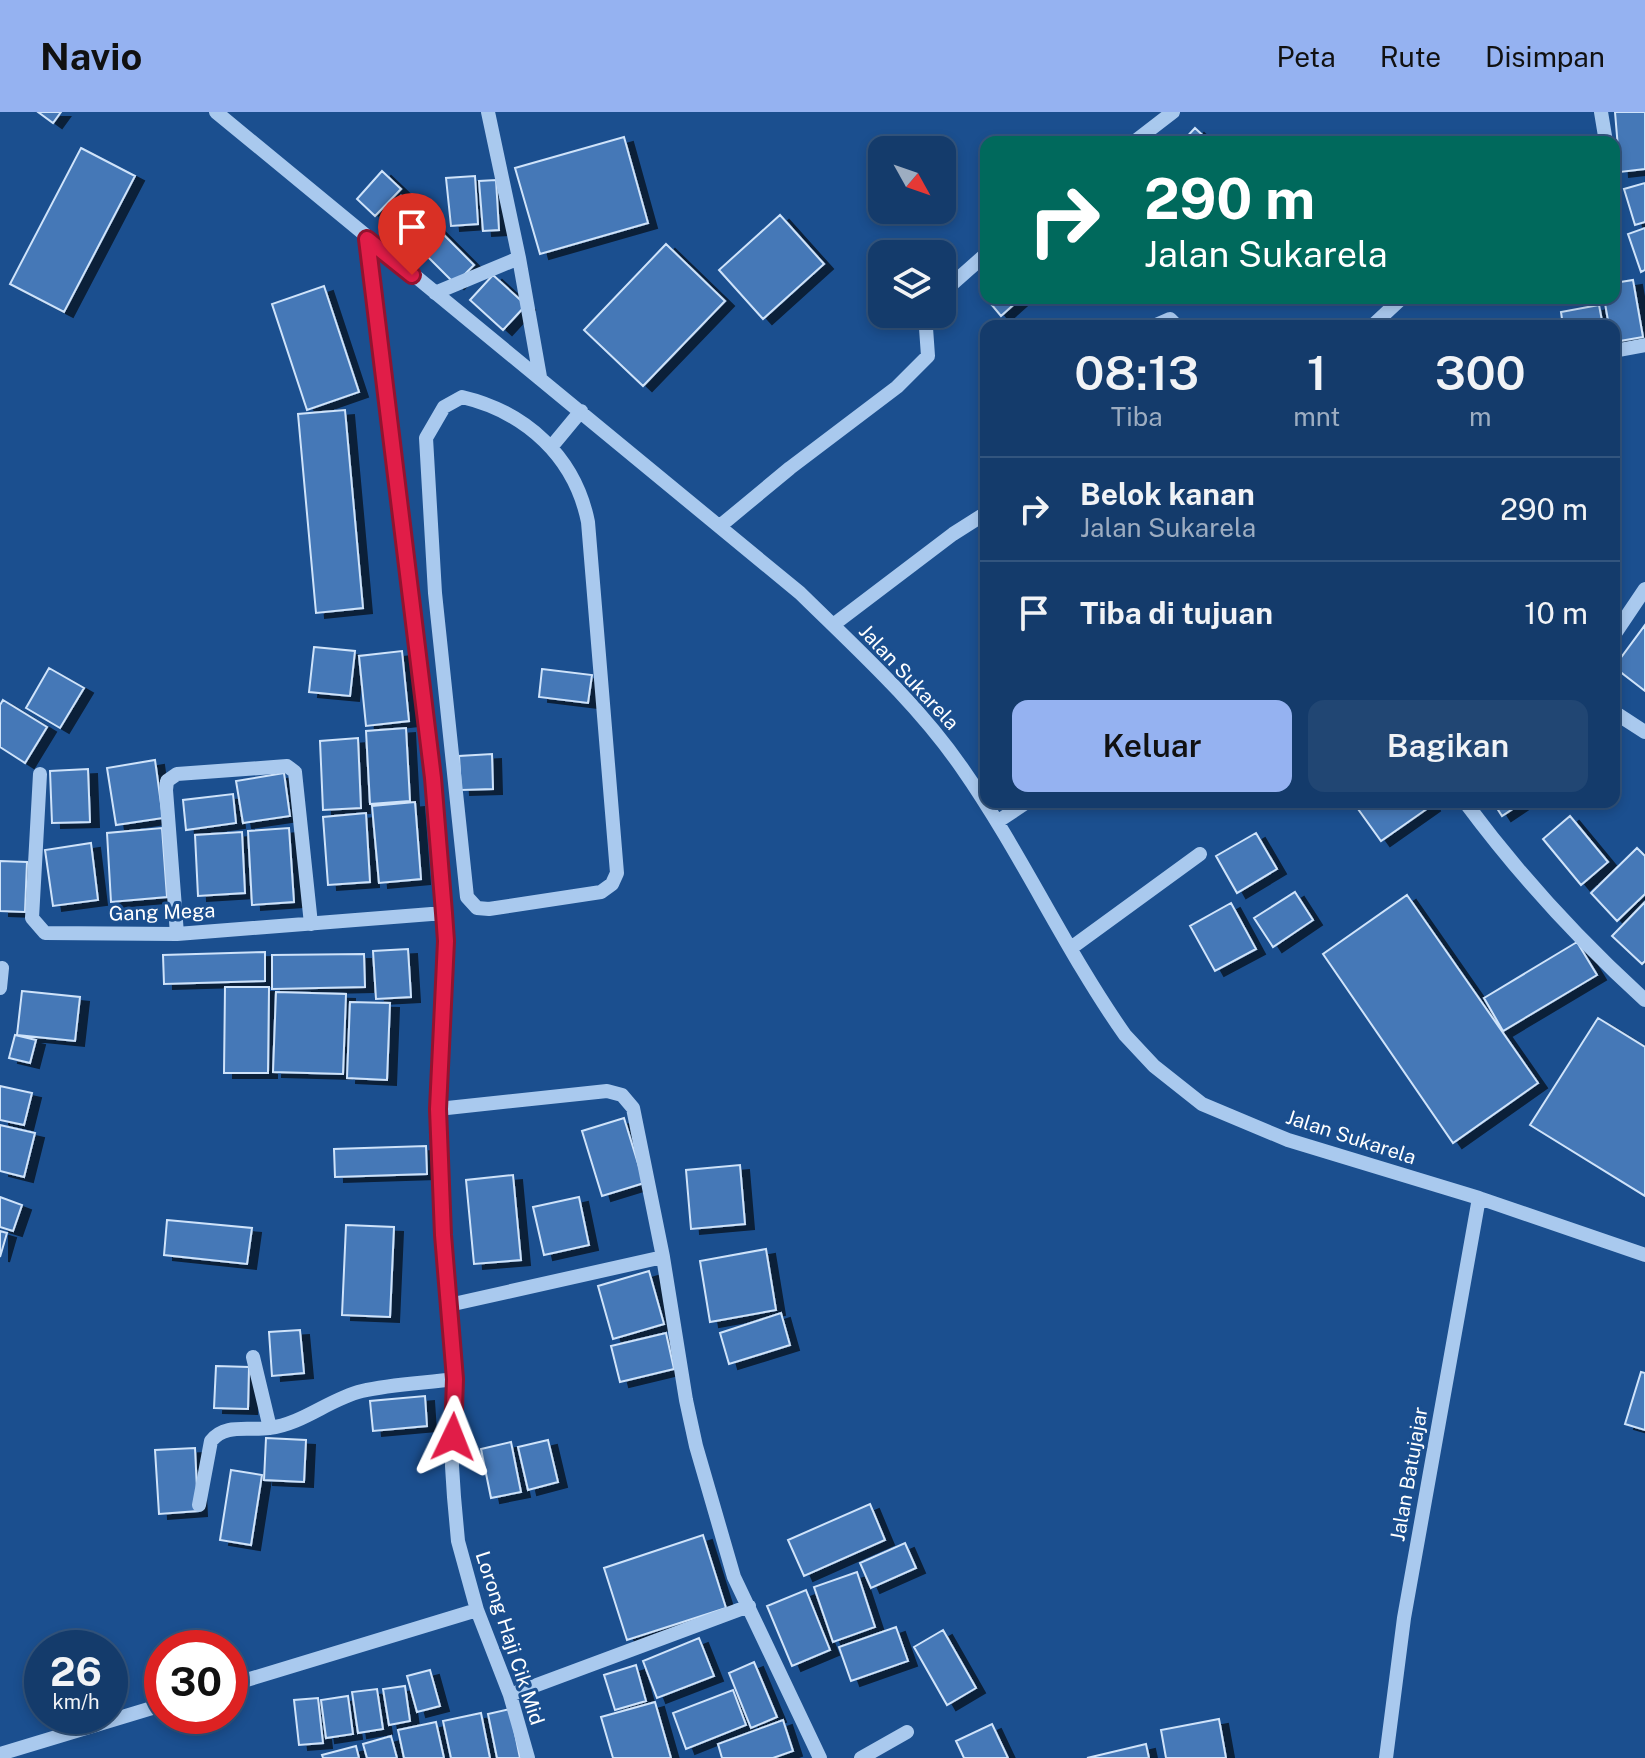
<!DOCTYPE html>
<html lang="id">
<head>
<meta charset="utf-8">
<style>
  :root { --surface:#143b6b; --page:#214673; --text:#f1f3f6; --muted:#9dadc1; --line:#33557e; --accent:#95b2f1 }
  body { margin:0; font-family:"Public Sans",sans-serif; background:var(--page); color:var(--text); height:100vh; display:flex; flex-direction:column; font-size:30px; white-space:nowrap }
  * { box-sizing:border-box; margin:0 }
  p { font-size:26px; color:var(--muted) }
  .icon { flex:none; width:44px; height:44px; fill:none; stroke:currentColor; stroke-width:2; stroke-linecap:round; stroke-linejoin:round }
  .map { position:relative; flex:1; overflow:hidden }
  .side { position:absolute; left:980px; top:208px; width:640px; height:488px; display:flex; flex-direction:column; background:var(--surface); border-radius:16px; box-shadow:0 4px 12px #0003,0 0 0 2px var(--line) }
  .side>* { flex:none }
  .top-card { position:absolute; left:980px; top:24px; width:640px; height:168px; border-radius:16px; box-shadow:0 4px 12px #0003,0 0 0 2px var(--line); background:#00695c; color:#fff; overflow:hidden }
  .needle { width:52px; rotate:130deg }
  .fabs { position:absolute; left:868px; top:24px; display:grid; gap:16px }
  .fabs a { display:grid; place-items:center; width:88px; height:88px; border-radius:16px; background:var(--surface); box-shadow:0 4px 12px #0003,0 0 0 2px var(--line); font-size:40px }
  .speed { position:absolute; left:24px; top:1518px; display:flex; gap:16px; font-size:40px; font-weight:700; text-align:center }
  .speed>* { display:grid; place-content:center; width:104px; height:104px; border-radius:50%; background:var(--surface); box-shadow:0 4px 12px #0003,0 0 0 2px var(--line); line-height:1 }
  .speed small { font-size:20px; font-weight:400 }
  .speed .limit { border:12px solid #d22; background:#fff; color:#111 }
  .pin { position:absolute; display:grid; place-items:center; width:68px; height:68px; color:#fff; margin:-82px -34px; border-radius:50% 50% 50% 0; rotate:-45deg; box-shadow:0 0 8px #0007 }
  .pin .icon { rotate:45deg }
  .me { position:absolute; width:88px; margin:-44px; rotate:2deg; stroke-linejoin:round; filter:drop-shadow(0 0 6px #0008) }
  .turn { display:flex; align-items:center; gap:28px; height:168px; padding:0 32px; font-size:36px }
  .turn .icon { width:104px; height:104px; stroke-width:2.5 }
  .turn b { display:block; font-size:56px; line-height:68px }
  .eta { display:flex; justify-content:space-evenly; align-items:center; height:136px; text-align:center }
  .eta b { font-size:48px; font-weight:600; line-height:56px }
  .action { display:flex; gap:16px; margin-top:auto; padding:16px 32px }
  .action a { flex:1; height:92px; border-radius:16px; background:var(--accent); color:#111; font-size:32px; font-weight:600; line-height:92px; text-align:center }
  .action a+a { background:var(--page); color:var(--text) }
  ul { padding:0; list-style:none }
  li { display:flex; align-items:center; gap:24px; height:104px; padding:0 32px; border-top:2px solid var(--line) }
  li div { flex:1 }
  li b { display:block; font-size:30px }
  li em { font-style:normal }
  header { display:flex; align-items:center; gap:48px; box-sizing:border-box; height:112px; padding:0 40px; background:var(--accent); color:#111 }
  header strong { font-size:38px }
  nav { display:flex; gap:44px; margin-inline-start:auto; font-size:28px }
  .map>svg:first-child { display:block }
  .building { fill:#4478b7; stroke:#cfe3fa; stroke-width:2; filter:url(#shadow) }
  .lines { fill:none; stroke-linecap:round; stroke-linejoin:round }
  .minor { stroke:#a9c9ee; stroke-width:14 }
  .route-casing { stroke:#92132f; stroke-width:20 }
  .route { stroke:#e11d48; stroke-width:14 }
  .labels { text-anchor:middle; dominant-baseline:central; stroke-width:6; stroke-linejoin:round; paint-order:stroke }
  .street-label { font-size:20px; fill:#fff; stroke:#1b4f8f }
</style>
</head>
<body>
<header>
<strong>Navio</strong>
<nav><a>Peta</a><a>Rute</a><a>Disimpan</a></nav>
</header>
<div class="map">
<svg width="1645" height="1646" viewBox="0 0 1645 1646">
  <defs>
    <filter id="shadow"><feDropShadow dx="9" dy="5" stdDeviation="0" flood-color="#0009"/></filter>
  </defs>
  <rect width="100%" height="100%" fill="#1b4f8f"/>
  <path class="building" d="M 38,0 L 61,0 L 53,11 Z
    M 1615,0 L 1645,0 L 1645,57 L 1620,60 Z
    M 1195,16 L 1210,30 L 1182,30 Z
    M 624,25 L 648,111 L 540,142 L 515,56 Z
    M 81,36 L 135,64 L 64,200 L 10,172 Z
    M 382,59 L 401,77 L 375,104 L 357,87 Z
    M 475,64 L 478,112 L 451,114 L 446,66 Z
    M 496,68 L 499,118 L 483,119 L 479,69 Z
    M 1645,71 L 1645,110 L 1635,113 L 1624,77 Z
    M 401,84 L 421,103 L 401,124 L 381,105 Z
    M 780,103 L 824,152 L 763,207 L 719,158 Z
    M 434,113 L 474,153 L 455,172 L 415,132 Z
    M 1645,116 L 1645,158 L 1641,160 L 1628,122 Z
    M 907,130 L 918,142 L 893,142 Z
    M 666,132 L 725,189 L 643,274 L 584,218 Z
    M 882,152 L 882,175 L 871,163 Z
    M 493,163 L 526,193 L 503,218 L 470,188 Z
    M 1633,168 L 1643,225 L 1614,230 L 1614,214 L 1609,214 L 1604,186 L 1614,186 L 1614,171 Z
    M 324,174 L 359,280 L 307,298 L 272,192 Z
    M 986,186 L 1021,186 L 1001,204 Z
    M 1599,193 L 1603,214 L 1563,214 L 1561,200 Z
    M 345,298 L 363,496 L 316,501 L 298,302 Z
    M 1645,513 L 1645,579 L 1614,555 Z
    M 314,535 L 355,539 L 350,584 L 309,580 Z
    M 402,539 L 409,609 L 366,614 L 359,544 Z
    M 49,556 L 84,576 L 60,616 L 26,596 Z
    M 542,557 L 592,563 L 588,591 L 539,585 Z
    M 3,588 L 47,615 L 25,651 L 0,635 L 0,593 Z
    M 406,616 L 410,689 L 370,692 L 366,619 Z
    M 358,626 L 361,696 L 323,698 L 320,629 Z
    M 492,642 L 493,677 L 461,678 L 459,644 Z
    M 155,648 L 163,706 L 116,713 L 107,656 Z
    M 88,657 L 90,710 L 52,711 L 50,659 Z
    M 284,661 L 290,704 L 243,711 L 236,669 Z
    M 233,682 L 236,711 L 186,718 L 183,688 Z
    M 415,690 L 421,767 L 379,771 L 372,694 Z
    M 1353,690 L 1429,690 L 1431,694 L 1381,729 Z
    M 1493,690 L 1523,690 L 1502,704 Z
    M 366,701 L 370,770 L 328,773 L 323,705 Z
    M 1570,704 L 1608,750 L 1581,773 L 1543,727 Z
    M 162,716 L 167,785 L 111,790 L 107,721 Z
    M 289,716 L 294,790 L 252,793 L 248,719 Z
    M 242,720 L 245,781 L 198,784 L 195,723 Z
    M 1256,721 L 1277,757 L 1237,781 L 1216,744 Z
    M 91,731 L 98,788 L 53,794 L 45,738 Z
    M 1637,736 L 1645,744 L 1645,782 L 1617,809 L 1591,781 Z
    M 0,749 L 27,750 L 25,800 L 0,799 Z
    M 1295,780 L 1313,808 L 1273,835 L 1254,806 Z
    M 1407,783 L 1538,971 L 1453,1031 L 1323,842 Z
    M 1645,790 L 1645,849 L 1642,852 L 1612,824 Z
    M 1231,791 L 1256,837 L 1215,859 L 1190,814 Z
    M 1577,830 L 1597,863 L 1503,919 L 1484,886 Z
    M 408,837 L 411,885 L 376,887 L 373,839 Z
    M 265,840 L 265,869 L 164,872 L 163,843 Z
    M 364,842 L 365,875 L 272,877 L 272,843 Z
    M 225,875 L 269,875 L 268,961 L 224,961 Z
    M 22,879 L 80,885 L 75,929 L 17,923 Z
    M 276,880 L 346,882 L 343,962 L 273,960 Z
    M 350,890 L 390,891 L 387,968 L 347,966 Z
    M 1598,906 L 1645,935 L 1645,1084 L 1530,1013 Z
    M 15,923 L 36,928 L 30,951 L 9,946 Z
    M 0,974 L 32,981 L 24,1013 L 0,1008 Z
    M 624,1006 L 644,1071 L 602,1084 L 582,1019 Z
    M 0,1013 L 35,1021 L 24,1065 L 0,1059 Z
    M 426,1034 L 427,1062 L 335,1065 L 334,1037 Z
    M 740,1053 L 745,1112 L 691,1117 L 686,1058 Z
    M 513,1063 L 521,1148 L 474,1152 L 466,1068 Z
    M 0,1085 L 22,1093 L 13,1119 L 0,1115 Z
    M 579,1085 L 589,1133 L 544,1143 L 533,1095 Z
    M 167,1108 L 252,1116 L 247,1152 L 164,1143 Z
    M 346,1113 L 394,1115 L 390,1205 L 342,1203 Z
    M 0,1119 L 7,1121 L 0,1145 Z
    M 766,1137 L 776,1198 L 710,1210 L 700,1149 Z
    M 649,1159 L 664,1212 L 613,1227 L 598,1174 Z
    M 781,1201 L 790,1233 L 729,1252 L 720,1221 Z
    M 300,1218 L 304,1261 L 272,1264 L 269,1220 Z
    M 666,1221 L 674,1257 L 620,1270 L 611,1234 Z
    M 216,1254 L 249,1255 L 248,1297 L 214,1296 Z
    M 1641,1260 L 1645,1261 L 1645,1318 L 1625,1312 Z
    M 425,1284 L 427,1314 L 373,1319 L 370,1289 Z
    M 266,1326 L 306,1328 L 304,1370 L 264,1368 Z
    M 548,1328 L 558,1370 L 528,1378 L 518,1335 Z
    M 511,1330 L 521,1380 L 491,1386 L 481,1337 Z
    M 195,1336 L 198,1399 L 159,1402 L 155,1338 Z
    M 231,1358 L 262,1363 L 251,1433 L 220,1428 Z
    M 870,1392 L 885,1428 L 804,1464 L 788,1428 Z
    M 703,1423 L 726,1496 L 627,1528 L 604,1456 Z
    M 905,1431 L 916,1456 L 871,1476 L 860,1451 Z
    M 857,1460 L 875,1515 L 833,1530 L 814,1475 Z
    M 806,1478 L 830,1538 L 792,1554 L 767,1494 Z
    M 896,1515 L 908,1549 L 851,1569 L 839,1535 Z
    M 943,1518 L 976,1576 L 947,1593 L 914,1535 Z
    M 699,1526 L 714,1564 L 657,1586 L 643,1549 Z
    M 754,1550 L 777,1605 L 751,1616 L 729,1561 Z
    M 636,1553 L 646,1589 L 615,1598 L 604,1563 Z
    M 430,1558 L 440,1594 L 417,1600 L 407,1564 Z
    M 405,1574 L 410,1609 L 389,1613 L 383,1577 Z
    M 377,1577 L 383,1617 L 358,1621 L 352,1580 Z
    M 733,1578 L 746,1613 L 686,1637 L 673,1601 Z
    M 348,1584 L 353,1622 L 326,1626 L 321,1588 Z
    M 318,1586 L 323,1631 L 299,1633 L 294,1588 Z
    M 655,1590 L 671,1646 L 613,1646 L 601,1605 Z
    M 510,1597 L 520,1646 L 497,1646 L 488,1602 Z
    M 481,1601 L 490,1646 L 451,1646 L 443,1609 Z
    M 1219,1607 L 1226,1646 L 1166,1646 L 1161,1618 Z
    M 783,1608 L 793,1639 L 773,1646 L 722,1646 L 718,1632 Z
    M 436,1610 L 444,1646 L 404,1646 L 398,1618 Z
    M 992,1612 L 1008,1646 L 964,1646 L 956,1629 Z
    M 391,1624 L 397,1646 L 367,1646 L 363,1632 Z
    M 1146,1632 L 1149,1646 L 1087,1646 Z
    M 356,1634 L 359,1646 L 323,1646 L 322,1643 Z"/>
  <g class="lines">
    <path class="minor" d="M 216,0 L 800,481 C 857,537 917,591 962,656 C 1022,742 1065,838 1125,923 L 1154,954 L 1202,992 L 1288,1028 L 1479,1086 L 1645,1143
      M 488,0 L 519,146 L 540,265
      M 1601,0 L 1606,30
      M 1134,30 L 1173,0
      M 367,127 L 433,666 L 446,829 L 438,997 L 443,1123 L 455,1267 L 452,1354 L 454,1385 L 458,1429 L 477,1498 L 510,1583 L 528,1646
      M 435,181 L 519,146
      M 942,181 L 986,142
      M 1154,214 L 1170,207 L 1177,214
      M 1372,214 L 1402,186
      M 1614,239 L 1645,233
      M 462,285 C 526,300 575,345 588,410 L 617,761 L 612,772 L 601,780 L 489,797 L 477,796 L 467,785 L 435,481 L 426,326 L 444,295 Z
      M 552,334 L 581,299
      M 720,414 L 790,356 L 897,275 L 928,244 L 925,202
      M 833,513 L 953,422 L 986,401
      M 1614,523 L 1645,477
      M 1614,600 L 1645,620
      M 40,662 L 32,806 L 45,821 L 177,822 L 444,801
      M 1465,690 C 1517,760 1580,829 1645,888
      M 997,710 L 1027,690
      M 177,822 L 166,678 L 167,669 L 177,662 L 287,654 L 295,660 L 311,812
      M 1071,836 L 1200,742
      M 0,876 L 2,856
      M 438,997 L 607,979 L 622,983 L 633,996 L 663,1145 L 686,1288 L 696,1334 L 734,1465 L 820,1646
      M 449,1193 L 663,1145
      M 253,1245 L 270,1316
      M 199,1393 L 211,1329 C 225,1311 248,1319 269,1316 C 303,1312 329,1287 362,1279 C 391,1272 425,1271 455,1267
      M 230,1573 L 477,1498
      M 510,1583 L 749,1494
      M 0,1642 L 162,1593
      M 861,1646 L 907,1620
      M 1386,1646 L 1404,1506 L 1479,1086"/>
  </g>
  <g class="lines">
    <defs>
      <path id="route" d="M 412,163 L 367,127 L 433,666 L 444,801 L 446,829 L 438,997 L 443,1123 L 455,1267 L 453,1325"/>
    </defs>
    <use href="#route" class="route-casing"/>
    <use href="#route" class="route"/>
  </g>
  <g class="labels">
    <g class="street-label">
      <text transform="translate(909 565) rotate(47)">Jalan Sukarela</text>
      <text transform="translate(162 800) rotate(-2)">Gang Mega</text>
      <text transform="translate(1351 1025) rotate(18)">Jalan Sukarela</text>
      <text transform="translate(1409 1362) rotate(-80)">Jalan Batujajar</text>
      <text transform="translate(510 1526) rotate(72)">Lorong Haji Cik Mid</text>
    </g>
  </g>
</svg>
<div class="fabs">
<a><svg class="needle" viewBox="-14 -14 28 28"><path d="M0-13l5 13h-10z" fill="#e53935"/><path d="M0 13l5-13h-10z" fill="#9dadc1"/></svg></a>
<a><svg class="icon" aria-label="layers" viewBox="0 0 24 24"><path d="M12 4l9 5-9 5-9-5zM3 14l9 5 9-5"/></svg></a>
</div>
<div class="speed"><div>26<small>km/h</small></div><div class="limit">30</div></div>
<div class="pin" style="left:412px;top:163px;background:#d93025"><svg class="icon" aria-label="arrive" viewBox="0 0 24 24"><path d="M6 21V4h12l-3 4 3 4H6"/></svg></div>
<svg class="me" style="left:453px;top:1325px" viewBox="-20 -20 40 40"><path d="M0-17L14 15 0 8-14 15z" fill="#e11d48" stroke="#fff" stroke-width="4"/></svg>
<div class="top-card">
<div class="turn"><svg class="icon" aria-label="right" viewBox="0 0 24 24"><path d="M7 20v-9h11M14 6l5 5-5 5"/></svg><div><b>290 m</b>Jalan Sukarela</div></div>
</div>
<section class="side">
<div class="eta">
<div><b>08:13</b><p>Tiba</p></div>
<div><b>1</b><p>mnt</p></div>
<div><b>300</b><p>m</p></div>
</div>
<ul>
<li><svg class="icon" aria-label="right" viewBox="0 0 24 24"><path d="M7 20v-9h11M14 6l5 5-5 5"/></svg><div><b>Belok kanan</b><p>Jalan Sukarela</p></div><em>290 m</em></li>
<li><svg class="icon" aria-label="arrive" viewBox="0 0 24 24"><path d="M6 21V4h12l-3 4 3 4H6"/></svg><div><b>Tiba di tujuan</b></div><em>10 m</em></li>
</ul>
<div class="action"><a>Keluar</a><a>Bagikan</a></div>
</section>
</div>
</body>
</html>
